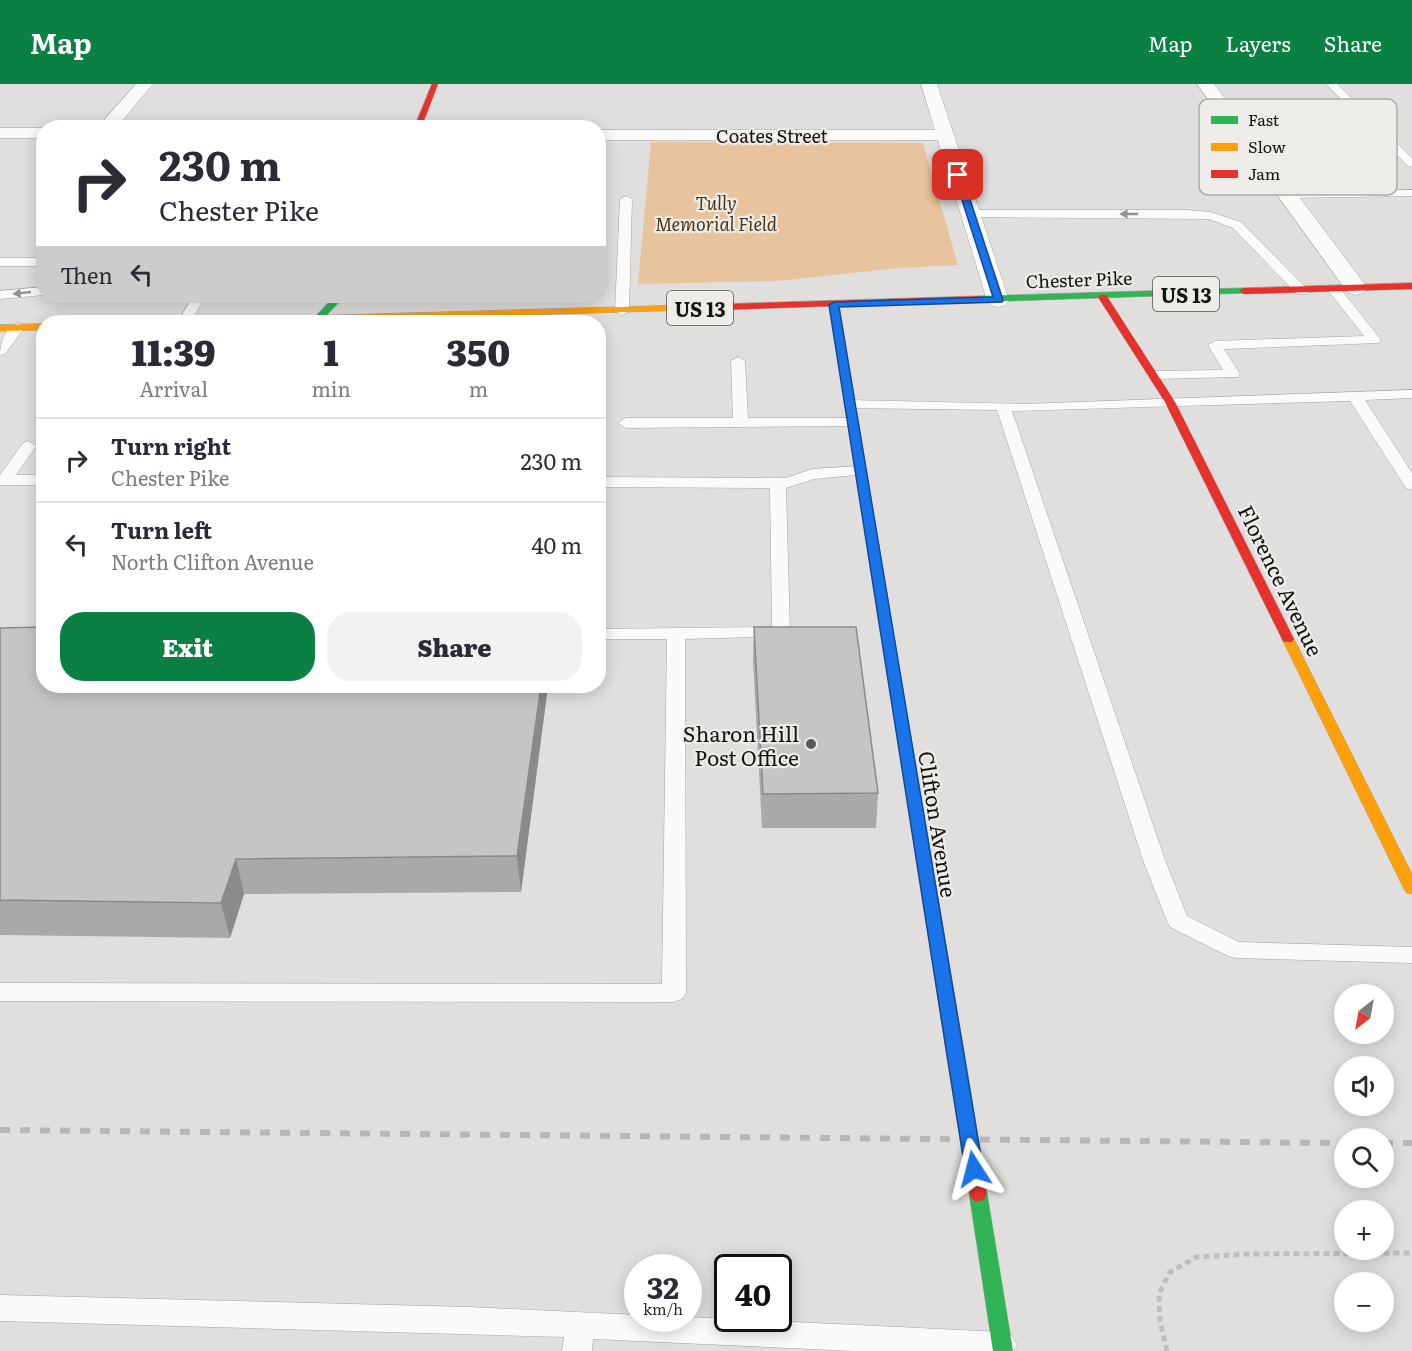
<!DOCTYPE html>
<html lang="en">
<head>
<meta charset="utf-8">
<style>
  :root { --surface:#fff; --page:#f2f2f3; --text:#2b2b33; --muted:#7c7c81; --line:#e1e1e2; --accent:#0b8043 }
  body { margin:0; font-family:Literata,serif; background:var(--page); color:var(--text); height:100vh; display:flex; flex-direction:column; font-size:22px; white-space:nowrap }
  * { box-sizing:border-box; margin:0 }
  p { font-size:20px; color:var(--muted) }
  .icon { flex:none; width:33px; height:33px; fill:none; stroke:currentColor; stroke-width:2; stroke-linecap:round; stroke-linejoin:round }
  .map { position:relative; flex:1; overflow:hidden }
  .side { position:absolute; left:36px; top:231px; width:570px; height:378px; display:flex; flex-direction:column; background:var(--surface); border-radius:24px; box-shadow:0 3px 15px #0003 }
  .side>* { flex:none }
  .hud { position:absolute; left:36px; top:36px; width:570px; height:183px; border-radius:24px; box-shadow:0 3px 15px #0003; background:#fff; color:var(--text); overflow:hidden }
  .needle { width:39px; rotate:211deg }
  .controls { position:absolute; left:1334px; top:900px; display:grid; gap:12px }
  .controls a { display:grid; place-items:center; width:60px; height:60px; border-radius:50%; background:var(--surface); box-shadow:0 3px 15px #0003; font-size:30px }
  .speed { position:absolute; left:624px; top:1170px; display:flex; gap:12px; font-size:30px; font-weight:700; text-align:center }
  .speed>* { display:grid; place-content:center; width:78px; height:78px; border-radius:50%; background:var(--surface); box-shadow:0 3px 15px #0003; line-height:1 }
  .speed small { font-size:15px; font-weight:400 }
  .speed .limit { border:3px solid #111; border-radius:9px; background:#fff; color:#111 }
  .pin { position:absolute; display:grid; place-items:center; width:51px; height:51px; color:#fff; margin:-26px; border-radius:12px; box-shadow:0 3px 9px #0006 }
  .me { position:absolute; width:66px; margin:-33px; rotate:351deg; stroke-linejoin:round; filter:drop-shadow(0 0 4px #0008) }
  .turn { display:flex; align-items:center; gap:21px; height:126px; padding:0 24px; font-size:27px }
  .turn .icon { width:78px; height:78px; stroke-width:2.5 }
  .turn b { display:block; font-size:42px; line-height:51px }
  .then { display:flex; align-items:center; height:57px; padding:0 24px; background:#0003; gap:12px; font-size:22px }
  .eta { display:flex; justify-content:space-evenly; align-items:center; height:102px; text-align:center }
  .eta b { font-size:36px; font-weight:800; line-height:42px }
  .button { display:flex; gap:12px; margin-top:auto; padding:12px 24px }
  .button a { flex:1; height:69px; border-radius:24px; background:var(--accent); color:#fff; font-size:24px; font-weight:800; line-height:69px; text-align:center }
  .button a+a { background:var(--page); color:var(--text) }
  ul { padding:0; list-style:none }
  li { display:flex; align-items:center; gap:18px; height:84px; padding:0 24px; border-top:2px solid var(--line) }
  li div { flex:1 }
  li b { display:block; font-size:22px }
  li em { font-style:normal }
  header { display:flex; align-items:center; gap:36px; box-sizing:border-box; height:84px; padding:0 30px; background:var(--accent); color:#fff }
  header strong { font-size:28px }
  nav { display:flex; gap:33px; margin-inline-start:auto; font-size:21px }
  .map>svg:first-child { display:block }
  .green { fill:#e7c49e }
  .lines { fill:none; stroke-linecap:round; stroke-linejoin:round }
  .lane-casing { stroke:#a6a5a3; stroke-width:1 }
  .street-casing { stroke:#a6a5a3; stroke-width:1 }
  .fast-casing { stroke:#a6a5a3; stroke-width:1 }
  .slow-casing { stroke:#a6a5a3; stroke-width:1 }
  .jam-casing { stroke:#a6a5a3; stroke-width:1 }
  .path { stroke:#bfbfbe; stroke-width:5; stroke-dasharray:6 4; stroke-linecap:butt }
  .lane { fill:#fafafa; fill-rule:evenodd }
  .street { fill:#fafafa; fill-rule:evenodd }
  .fast { fill:#30b455; fill-rule:evenodd }
  .slow { fill:#ff9f0a; fill-rule:evenodd }
  .jam { fill:#e5322d; fill-rule:evenodd }
  .rail { stroke:#b7b7b6; stroke-width:6; stroke-dasharray:10 10; stroke-linecap:butt }
  .jam-bridge-casing { stroke:#a6a5a3; stroke-width:19; stroke-linecap:butt }
  .jam-bridge { stroke:#e5322d; stroke-width:17 }
  .wall { fill:#aaa9a9 }
  .shaded-wall { fill:#8b8a89 }
  .building { fill:#c6c5c4; stroke:#8b8a89; stroke-width:1.5 }
  .oneway { fill:#929292 }
  .route { fill:#1a73e8; stroke:#114b97; stroke-width:1.5 }
  .poi-dot { fill:#5b5a59; stroke:#eeece9; stroke-width:2 }
  .labels { text-anchor:middle; dominant-baseline:central; stroke-width:4.5; stroke-linejoin:round; paint-order:stroke }
  .far-street-label { font-size:18px; fill:#141312; stroke:#eeece9 }
  .far-park-label { font-size:18px; font-style:italic; fill:#513513; stroke:#eeece9 }
  .shield { fill:#eeece9; stroke:#555452; stroke-width:1.5 }
  .shield-label { font-size:20px; font-weight:bold; fill:#141312 }
  .street-label { font-size:21px; fill:#141312; stroke:#eeece9 }
  .poi-label { font-size:21px; fill:#141312; stroke:#eeece9; text-anchor:end }
  .key { fill:#eeece9; stroke:#adaba8; stroke-width:1.5 }
  .key-label { font-size:16px; fill:#141312 }
</style>
</head>
<body>
<header>
<strong>Map</strong>
<nav><a>Map</a><a>Layers</a><a>Share</a></nav>
</header>
<div class="map">
<svg width="1412" height="1267" viewBox="0 0 1412 1267">
  <rect width="100%" height="100%" fill="#e0dfdd"/>
  <path class="green" d="M 651,58 L 923,59 L 958,181 L 899,184 L 777,197 L 638,200 Z"/>
  <g class="lines">
    <defs>
      <path id="lane" d="M 1326,0 L 1337,0 L 1412,74 L 1412,83 L 1408,82 Z
        M 1412,106 L 1412,112 L 1287,114 L 1281,111 L 1287,108 Z
        M 626,112 L 632,115 L 629,227 L 622,231 L 615,227 L 620,115 Z
        M 970,126 L 1187,126 L 1210,128 L 1241,138 L 1309,207 L 1307,210 L 1297,210 L 1233,144 L 1209,135 L 966,133 L 964,130 Z
        M 0,174 L 44,174 L 44,182 L 0,182 Z
        M 1333,201 L 1338,202 L 1379,253 L 1381,256 L 1379,259 L 1224,265 L 1240,290 L 1238,293 L 1153,295 L 1146,291 L 1153,287 L 1223,286 L 1208,261 L 1215,257 L 1364,252 L 1327,205 Z
        M 44,203 L 44,211 L 0,215 L 0,207 Z
        M 193,212 L 206,212 L 190,238 L 178,238 Z
        M 18,239 L 25,243 L 5,270 L 0,271 C 0,258 5,244 18,239 Z
        M 738,273 L 745,277 L 748,334 L 852,334 L 859,338 L 852,342 L 626,344 L 618,339 L 626,334 L 733,334 L 731,277 Z
        M 1412,306 L 1412,314 L 1365,316 L 1412,389 L 1412,406 L 1406,404 L 1350,317 L 1012,327 L 1165,776 L 1187,832 L 1239,858 L 1412,863 L 1412,879 L 1236,874 L 1228,872 L 1170,843 L 1167,837 L 1143,776 L 997,326 L 849,324 L 842,320 L 849,316 L 1024,320 Z
        M 44,328 L 44,340 L 37,339 L 35,336 L 39,329 Z
        M 28,357 L 36,362 L 16,391 L 44,391 L 44,401 L 0,401 L 0,391 L 23,359 Z
        M 860,382 L 868,387 L 866,390 L 814,395 L 786,404 L 790,548 L 787,552 L 685,555 L 686,909 L 682,915 L 674,918 L 0,917 L 0,899 L 662,900 L 667,555 L 598,555 L 598,545 L 772,543 L 770,404 L 598,403 L 598,393 L 786,394 L 812,385 Z
        M 0,1211 L 469,1223 L 638,1231 L 638,1234 L 688,1233 L 1002,1248 L 1012,1252 L 1017,1261 L 1014,1267 L 854,1267 L 593,1255 L 592,1267 L 562,1267 L 564,1253 L 0,1237 Z"/>
      <path id="street" d="M 136,0 L 153,0 L 116,44 L 97,44 Z
        M 921,0 L 937,0 L 1009,216 L 1006,221 L 998,223 L 990,221 L 987,216 L 938,56 L 598,56 L 598,46 L 935,46 Z
        M 1197,0 L 1214,0 L 1364,199 L 1367,204 L 1364,209 L 1356,211 L 1348,209 Z
        M 0,44 L 44,44 L 44,54 L 0,54 Z"/>
      <path id="fast" d="M 1244,204 L 1247,205 L 1247,209 L 981,218 L 976,215 L 981,212 Z
        M 335,212 L 345,212 L 321,237 L 315,237 L 315,233 Z
        M 978,1101 L 985,1104 L 987,1109 L 1013,1267 L 993,1267 L 969,1109 L 971,1104 Z"/>
      <path id="slow" d="M 834,218 L 839,221 L 898,577 L 892,581 L 886,577 L 829,221 Z
        M 689,221 L 694,224 L 692,226 L 287,238 L 203,238 L 208,235 Z
        M 44,240 L 44,246 L 0,247 L 0,241 Z
        M 1288,551 L 1294,555 L 1412,790 L 1412,810 L 1407,809 L 1404,805 L 1282,555 Z"/>
      <path id="jam" d="M 432,0 L 438,0 L 421,44 L 414,44 Z
        M 1412,199 L 1412,205 L 1244,210 L 1239,207 L 1244,204 Z
        M 1100,211 L 1106,211 L 1175,318 L 1294,555 L 1292,558 L 1284,558 L 1282,555 L 1165,318 L 1098,213 Z
        M 981,212 L 986,215 L 984,217 L 689,227 L 684,224 L 689,221 Z
        M 892,573 L 898,577 L 964,967 L 961,972 L 955,973 L 949,972 L 946,967 L 886,577 Z"/>
    </defs>
    <use href="#lane" class="lane-casing"/>
    <use href="#street" class="street-casing"/>
    <use href="#fast" class="fast-casing"/>
    <use href="#slow" class="slow-casing"/>
    <use href="#jam" class="jam-casing"/>
    <path class="path" d="M 1167,1267 L 1160,1237 L 1159,1210 L 1169,1189 L 1196,1173 L 1249,1170 L 1412,1169"/>
    <use href="#lane" class="lane"/>
    <use href="#street" class="street"/>
    <use href="#fast" class="fast"/>
    <use href="#slow" class="slow"/>
    <use href="#jam" class="jam"/>
    <path class="rail" d="M 0,1046 L 1344,1059
      M 1383,1059 L 1412,1059"/>
    <defs>
      <path id="jam-bridge" d="M 955,967 L 978,1109"/>
    </defs>
    <use href="#jam-bridge" class="jam-bridge-casing"/>
    <use href="#jam-bridge" class="jam-bridge"/>
  </g>
  <path class="wall" d="M 754,543 L 878,709 L 876,744 L 762,744 L 753,576 Z
    M 0,544 L 548,602 L 521,808 L 244,810 L 230,854 L 0,851 Z"/>
  <path class="shaded-wall" d="M 541,602 L 548,602 L 521,808 L 517,772 Z
    M 236,775 L 244,810 L 230,854 L 221,819 Z"/>
  <path class="building" d="M 44,543 L 44,602 L 541,602 L 517,772 L 236,775 L 221,819 L 0,816 L 0,544 Z
    M 754,543 L 856,543 L 878,709 L 763,710 Z"/>
  <defs><path id="oneway-solid" d="M-6-.8H1V-3.2L6.5 0L1 3.2V.8H-6Z" transform="scale(1.5)"/></defs>
  <g class="oneway">
    <use href="#oneway-solid" transform="translate(1129 130) rotate(180)"/>
    <use href="#oneway-solid" transform="translate(22 209) rotate(174)"/>
  </g>
  <path class="route" d="M 958,88 L 962,91 L 1003,216 L 1002,218 L 839,223 L 983,1085 L 980,1091 L 974,1093 L 967,1091 L 965,1085 L 829,221 L 834,218 L 993,213 L 954,91 Z"/>
  <circle class="poi-dot" cx="811" cy="660" r="6"/>
  <g class="labels">
    <g class="far-street-label">
      <text x="772" y="51">Coates Street</text>
      <text transform="translate(1079 195) rotate(-2)">Chester Pike</text>
    </g>
    <g class="far-park-label">
      <text x="716" y="118">Tully<tspan x="716" dy="21">Memorial Field</tspan></text>
    </g>
    <g class="shield">
      <rect x="1153" y="193" width="66" height="34" rx="4.5"/>
      <rect x="667" y="207" width="66" height="34" rx="4.5"/>
    </g>
    <g class="shield-label">
      <text x="1186" y="210">US 13</text>
      <text x="700" y="224">US 13</text>
    </g>
    <g class="street-label">
      <text transform="translate(1282 496) rotate(64)">Florence Avenue</text>
      <text transform="translate(939 740) rotate(81)">Clifton Avenue</text>
    </g>
    <g class="poi-label">
      <text x="799" y="648">Sharon Hill<tspan x="799" dy="24">Post Office</tspan></text>
    </g>
  </g>
  <rect x="1199" y="15" width="198" height="96" rx="9" class="key"/>
  <rect x="1211" y="32" width="27" height="8" fill="#30b455"/>
  <rect x="1211" y="59" width="27" height="8" fill="#ff9f0a"/>
  <rect x="1211" y="86" width="27" height="8" fill="#e5322d"/>
  <g class="key-label">
    <text x="1248" y="42">Fast</text>
    <text x="1248" y="69">Slow</text>
    <text x="1248" y="96">Jam</text>
  </g>
</svg>
<div class="controls">
<a><svg class="needle" viewBox="-14 -14 28 28"><path d="M0-13l5 13h-10z" fill="#e53935"/><path d="M0 13l5-13h-10z" fill="#7c7c81"/></svg></a>
<a><svg class="icon" aria-label="sound" viewBox="0 0 24 24"><path d="M4 9h4l5-4v14l-5-4H4zM17 9q2 3 0 6"/></svg></a>
<a><svg class="icon" aria-label="search" viewBox="0 0 24 24"><circle cx="10" cy="10" r="6"/><path d="M15 15l6 6"/></svg></a>
<a>+</a>
<a>−</a>
</div>
<div class="speed"><div>32<small>km/h</small></div><div class="limit">40</div></div>
<div class="pin" style="left:958px;top:91px;background:#d93025"><svg class="icon" aria-label="arrive" viewBox="0 0 24 24"><path d="M6 21V4h12l-3 4 3 4H6"/></svg></div>
<svg class="me" style="left:974px;top:1085px" viewBox="-20 -20 40 40"><path d="M0-17L14 15 0 8-14 15z" fill="#1a73e8" stroke="#fff" stroke-width="4"/></svg>
<div class="hud">
<div class="turn"><svg class="icon" aria-label="right" viewBox="0 0 24 24"><path d="M7 20v-9h11M14 6l5 5-5 5"/></svg><div><b>230 m</b>Chester Pike</div></div>
<div class="then">Then<svg class="icon" aria-label="left" viewBox="0 0 24 24"><path d="M17 20v-9H6M10 6l-5 5 5 5"/></svg></div>
</div>
<section class="side">
<div class="eta">
<div><b>11:39</b><p>Arrival</p></div>
<div><b>1</b><p>min</p></div>
<div><b>350</b><p>m</p></div>
</div>
<ul>
<li><svg class="icon" aria-label="right" viewBox="0 0 24 24"><path d="M7 20v-9h11M14 6l5 5-5 5"/></svg><div><b>Turn right</b><p>Chester Pike</p></div><em>230 m</em></li>
<li><svg class="icon" aria-label="left" viewBox="0 0 24 24"><path d="M17 20v-9H6M10 6l-5 5 5 5"/></svg><div><b>Turn left</b><p>North Clifton Avenue</p></div><em>40 m</em></li>
</ul>
<div class="button"><a>Exit</a><a>Share</a></div>
</section>
</div>
</body>
</html>
